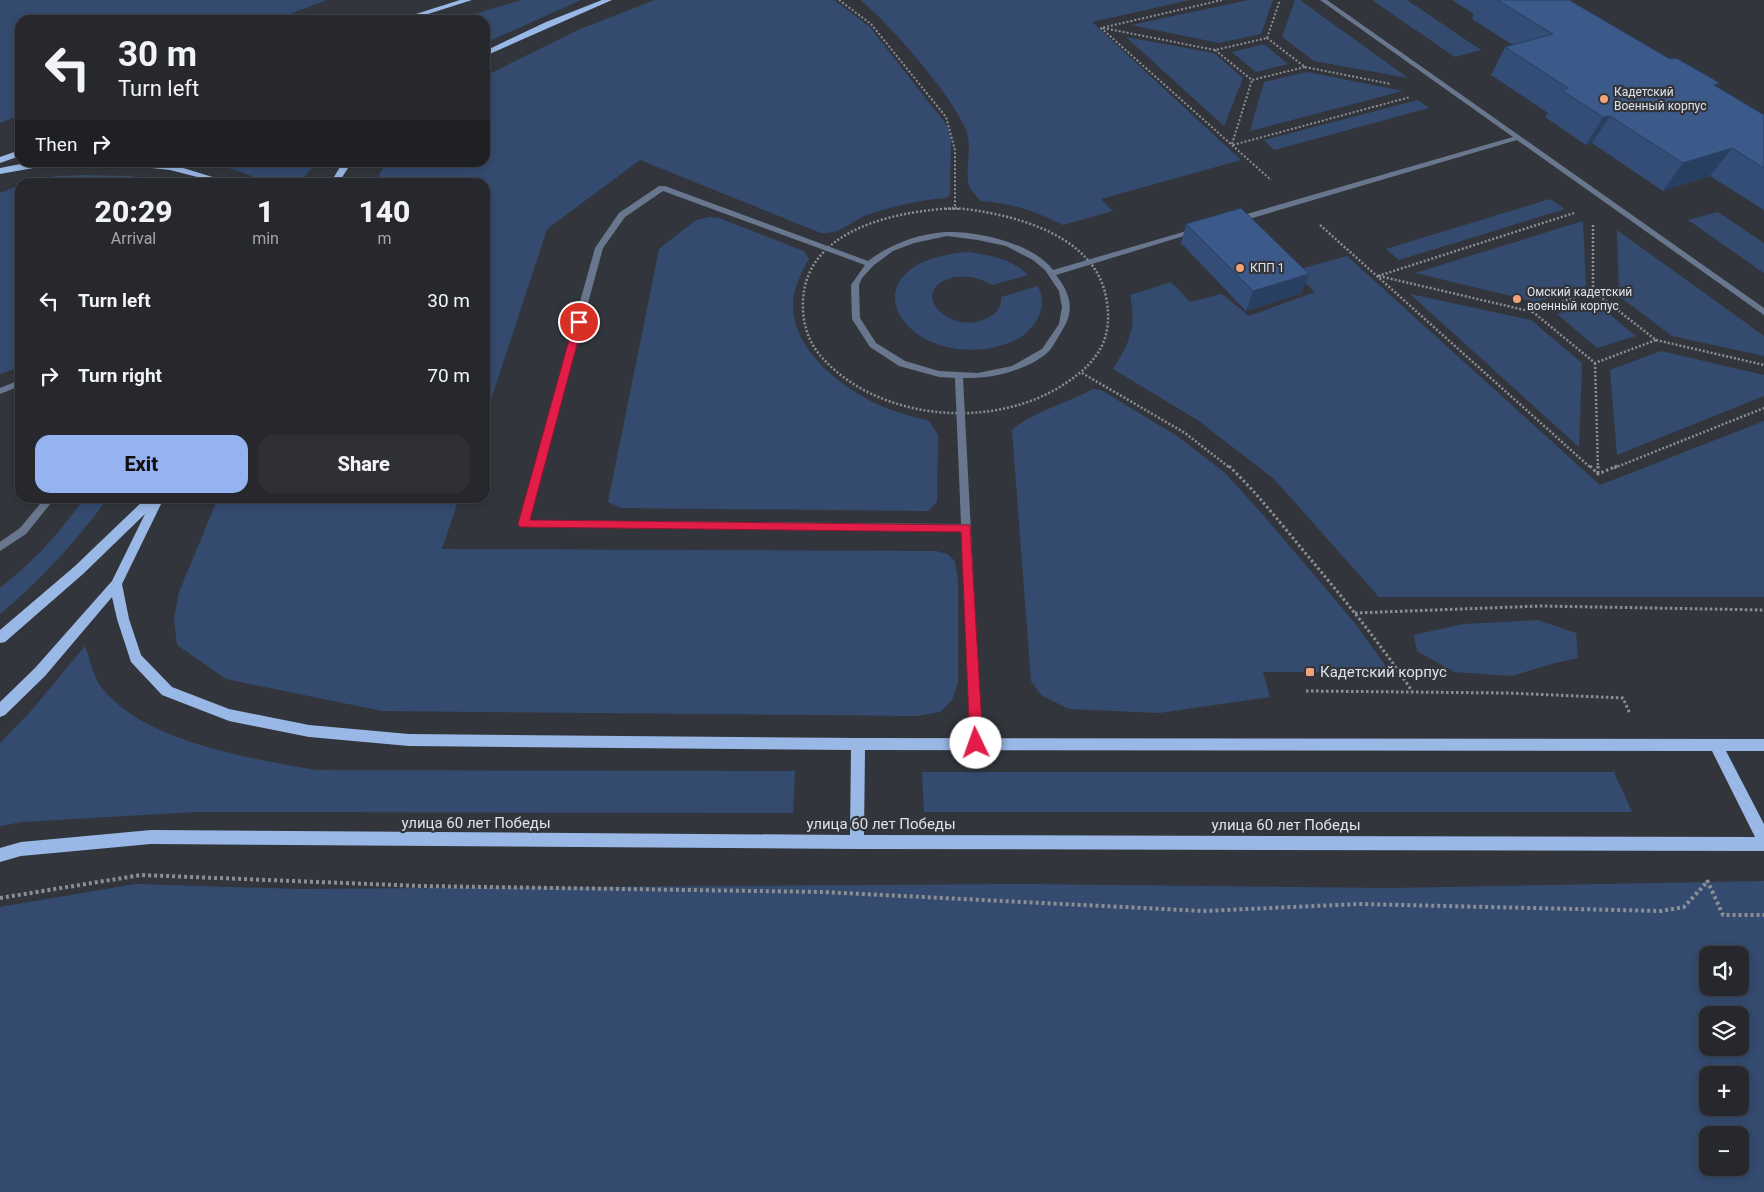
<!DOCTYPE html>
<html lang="en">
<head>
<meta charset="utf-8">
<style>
  :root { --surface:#26282d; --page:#2e3035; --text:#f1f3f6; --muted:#a4a6aa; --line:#424449; --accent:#95b2f1 }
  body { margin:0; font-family:Roboto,sans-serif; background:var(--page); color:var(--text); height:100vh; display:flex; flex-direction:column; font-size:19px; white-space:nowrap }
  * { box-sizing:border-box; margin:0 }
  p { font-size:16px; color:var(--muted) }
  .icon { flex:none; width:28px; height:28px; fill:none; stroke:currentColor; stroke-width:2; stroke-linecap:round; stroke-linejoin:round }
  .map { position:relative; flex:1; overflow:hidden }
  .side { position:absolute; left:15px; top:178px; width:475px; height:325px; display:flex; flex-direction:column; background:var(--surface); border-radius:15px; box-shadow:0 2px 8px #0003,0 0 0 1px var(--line) }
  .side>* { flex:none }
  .hud { position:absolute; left:15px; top:15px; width:475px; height:152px; border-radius:15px; box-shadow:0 2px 8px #0003,0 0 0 1px var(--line); background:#26282d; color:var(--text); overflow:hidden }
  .tools { position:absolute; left:1699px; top:946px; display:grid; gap:10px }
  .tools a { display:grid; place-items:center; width:50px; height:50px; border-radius:10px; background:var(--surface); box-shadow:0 2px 8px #0003,0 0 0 1px var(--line); font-size:25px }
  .pin { position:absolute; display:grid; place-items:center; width:42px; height:42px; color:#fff; margin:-21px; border:2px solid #fff; border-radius:50%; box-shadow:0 1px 5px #0007 }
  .me { position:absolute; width:55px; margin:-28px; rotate:357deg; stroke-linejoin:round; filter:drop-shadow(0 0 4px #0008) }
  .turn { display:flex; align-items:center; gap:18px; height:105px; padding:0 20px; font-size:22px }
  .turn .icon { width:65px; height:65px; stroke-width:2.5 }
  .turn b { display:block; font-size:35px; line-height:42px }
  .then { display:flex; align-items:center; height:48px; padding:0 20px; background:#0003; gap:10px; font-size:19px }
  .eta { display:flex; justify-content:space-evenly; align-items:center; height:85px; text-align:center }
  .eta b { font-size:30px; font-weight:800; line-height:35px }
  .action { display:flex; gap:10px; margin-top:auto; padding:10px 20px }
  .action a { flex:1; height:58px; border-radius:15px; background:var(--accent); color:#111; font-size:20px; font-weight:800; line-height:58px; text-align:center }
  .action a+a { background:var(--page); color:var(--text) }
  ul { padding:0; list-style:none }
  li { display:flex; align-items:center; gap:15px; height:75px; padding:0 20px }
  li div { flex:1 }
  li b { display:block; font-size:19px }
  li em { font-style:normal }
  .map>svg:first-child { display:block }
  .green { fill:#344b6f; fill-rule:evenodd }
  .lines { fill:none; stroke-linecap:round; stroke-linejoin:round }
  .path-far3 { stroke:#8b8e93; stroke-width:2; stroke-dasharray:2 2; stroke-linecap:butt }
  .path-far2 { stroke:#8b8e93; stroke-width:2.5; stroke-dasharray:2 2; stroke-linecap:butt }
  .path-far1 { stroke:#8b8e93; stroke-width:3; stroke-dasharray:2.5 2.5; stroke-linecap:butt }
  .path { stroke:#8b8e93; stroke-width:4; stroke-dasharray:3 3; stroke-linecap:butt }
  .lane { fill:#69778e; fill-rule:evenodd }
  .primary { fill:#9ab8e5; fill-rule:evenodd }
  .wall { fill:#334d77 }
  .shaded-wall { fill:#293f61 }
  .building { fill:#3b5a8a; stroke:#293f61 }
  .route { fill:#e11d48; stroke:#92132f }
  .poi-dot { fill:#f0a279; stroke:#32363c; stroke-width:2 }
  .labels { text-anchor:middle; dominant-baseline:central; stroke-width:4.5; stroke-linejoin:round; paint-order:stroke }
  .far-poi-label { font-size:12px; fill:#dfe2e6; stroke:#32363c; text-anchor:start }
  .poi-label { font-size:15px; fill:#dfe2e6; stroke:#32363c; text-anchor:start }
  .street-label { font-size:15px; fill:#dfe2e6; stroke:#32363c }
</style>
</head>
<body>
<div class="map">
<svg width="1764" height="1192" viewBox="0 0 1764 1192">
  <rect width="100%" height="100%" fill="#32363c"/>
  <path class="green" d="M 0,0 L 327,0 L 274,20 L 20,20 L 20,115 L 0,123 Z
    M 522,0 L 581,0 L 485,43 L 485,20 L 454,20 Z
    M 655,0 L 834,0 L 869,26 L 946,124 L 951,138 L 950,194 L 946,198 C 919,200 893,206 867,215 C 849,222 842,234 821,233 L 640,160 L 547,229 L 485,418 L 485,182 L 375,182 L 386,163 L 485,162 L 485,76 L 580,29 Z
    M 860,0 L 1190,0 L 1092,22 L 1241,160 L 1101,199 L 1113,211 L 1063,225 C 1036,211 1011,203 981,201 C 978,197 971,191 969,186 C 965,169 972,149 967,133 C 958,102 886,19 860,0 Z
    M 1249,0 L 1273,0 L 1261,34 L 1219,43 L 1131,25 Z
    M 1295,0 L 1300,0 L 1408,78 L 1314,61 L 1282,37 Z
    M 1372,0 L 1407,0 L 1481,50 L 1455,57 Z
    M 1126,37 L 1214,53 L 1243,78 L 1224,126 Z
    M 1264,44 L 1288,64 L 1256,72 L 1232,52 Z
    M 1307,72 L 1403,91 L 1250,131 L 1264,82 Z
    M 1418,100 L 1429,108 L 1274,150 L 1264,140 Z
    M 208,163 L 317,163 L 299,182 L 266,182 L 236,170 Z
    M 84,175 L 130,176 L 169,182 L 27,182 L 56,176 Z
    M 20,185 L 20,367 L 0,374 L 0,193 Z
    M 1550,199 L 1565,209 L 1399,260 L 1386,249 Z
    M 1718,212 L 1764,243 L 1764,273 L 1688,220 Z
    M 709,217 L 719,218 L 804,251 L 809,259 C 801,273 793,288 793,305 C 793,353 846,391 886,408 C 899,413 915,417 929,421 L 938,435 L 937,501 L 929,511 L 621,508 L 608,502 L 659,249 L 696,220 Z
    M 1583,221 L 1586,286 L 1536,302 L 1415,273 Z
    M 1617,230 L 1764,336 L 1764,356 L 1672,336 L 1619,296 Z
    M 968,252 C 990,255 1012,259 1028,275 L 992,285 C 981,278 968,275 955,277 C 903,288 951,341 991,316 C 998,312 1002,305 1001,297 L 1038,286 C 1046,303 1041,318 1028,331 C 1019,341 1004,345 991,348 C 896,364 844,262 968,252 Z
    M 1347,256 L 1600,485 L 1764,421 L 1764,597 L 1379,597 L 1274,479 L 1199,421 L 1113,369 C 1130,342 1137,327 1130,295 L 1171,282 L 1190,302 L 1222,294 L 1249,316 L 1315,292 L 1293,271 Z
    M 1410,294 L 1531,320 L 1582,363 L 1579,447 Z
    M 1594,302 L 1636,336 L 1597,348 L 1557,314 Z
    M 1661,351 L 1764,375 L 1764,396 L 1617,455 L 1610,370 Z
    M 1093,389 L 1101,390 L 1177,436 L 1224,472 L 1265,517 L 1354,622 L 1390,672 L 1263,672 L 1270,697 L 1159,713 L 1069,709 L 1041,695 L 1031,681 L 1012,430 C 1032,412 1068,403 1093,389 Z
    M 84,498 L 108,498 C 77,540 41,580 0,614 L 0,588 C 33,562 61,532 84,498 Z
    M 218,498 L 459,498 L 442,549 L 936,551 L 947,554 L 955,561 L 958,581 L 958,683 L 952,700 L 940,712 L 917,716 L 382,711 L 226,679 L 177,645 L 174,618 L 179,592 Z
    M 1538,620 L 1576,633 L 1578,658 L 1555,663 L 1512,676 L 1454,672 L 1417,651 L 1414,635 L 1463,624 Z
    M 85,646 C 90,658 93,678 102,688 C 144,742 252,759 316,770 L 795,771 L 793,813 L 196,812 L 22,822 L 0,826 L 0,743 L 32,710 Z
    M 922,772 L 1614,772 L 1632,812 L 924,812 Z
    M 1764,881 L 1764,1192 L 0,1192 L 0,907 L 136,884 L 299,889 L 1024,884 L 1391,888 ZM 1708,955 L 1740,955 L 1740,988 L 1708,988 ZM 1708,1015 L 1740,1015 L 1740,1048 L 1708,1048 ZM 1708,1075 L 1740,1075 L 1740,1108 L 1708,1108 ZM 1708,1135 L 1740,1135 L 1740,1168 L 1708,1168 Z"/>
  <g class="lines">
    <path class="path-far3" d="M 839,0 L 871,24 L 946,117 L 955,150 L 955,208
      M 1222,0 L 1101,28 L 1271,180
      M 1103,28 L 1215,50
      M 1267,38 L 1305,67 L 1252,80 L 1215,50 Z
      M 1267,38 L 1280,0
      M 1305,67 L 1391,84
      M 1232,144 L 1252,80
      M 1233,145 L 1410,97
      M 945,209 L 961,209"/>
    <path class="path-far2" d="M 955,208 C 1009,213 1094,233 1106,297 C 1114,337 1099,361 1066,383 C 995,431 876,422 819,354 C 807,339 802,320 803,301 C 806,228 898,211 955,208 Z
      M 1320,225 L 1591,468
      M 1593,225 L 1593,291
      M 1378,276 L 1574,213
      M 1379,276 L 1533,312
      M 1593,291 L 1656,340 L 1595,363 L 1533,312 Z
      M 1656,340 L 1764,365
      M 1595,363 L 1598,468
      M 1082,373 L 1185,433 L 1230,468
      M 1614,468 L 1764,408"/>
    <path class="path-far1" d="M 1229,466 C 1258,494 1282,525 1307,555 C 1344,599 1380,643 1412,691
      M 1590,466 L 1598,474 L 1617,466
      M 1598,466 L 1598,474
      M 1355,613 L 1541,606 L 1764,610
      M 1306,691 L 1508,693 L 1623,698 L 1630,714"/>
    <path class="path" d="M 1707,880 L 1723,915 L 1764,915
      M 0,898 L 141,875 L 420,886 L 823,892 L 1203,911 L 1359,904 L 1661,911 L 1684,907 L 1708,881"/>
    <path class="lane" d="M 1320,0 L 1327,0 L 1764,308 L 1764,315 L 1517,140 L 1239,222 L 1233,222 L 1233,218 L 1513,137 Z
      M 659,186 L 665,186 L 868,261 C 890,244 920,233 947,232 C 979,231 1034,244 1053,270 L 1190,230 L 1193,230 L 1197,232 L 1056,275 C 1072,296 1075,312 1060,334 C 1056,340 1052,349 1047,353 C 1026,371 990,379 963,378 L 982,743 L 980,747 L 976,748 L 972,747 L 970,743 L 961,532 L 520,527 L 518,524 L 595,248 L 619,213 ZM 663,191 L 865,265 L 851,285 L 852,319 L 870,347 L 899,366 L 939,377 L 955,378 L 961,524 L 529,520 L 603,248 L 625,217 ZM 947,236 L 978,240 L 1006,246 L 1033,260 L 1045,270 L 1059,291 L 1062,307 L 1059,324 L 1042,349 L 1012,366 L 978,373 L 939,371 L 905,361 L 876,343 L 860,318 L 859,285 L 862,278 L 874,265 L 893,251 L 914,243 Z
      M 20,380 L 20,386 L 0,394 L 0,388 Z
      M 45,498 L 55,498 L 26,534 L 0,551 L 0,542 L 20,528 Z"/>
    <path class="primary" d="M 460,0 L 472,0 L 409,20 L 397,20 Z
      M 602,0 L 612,0 L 485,56 L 485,51 L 546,22 Z
      M 20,150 L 20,156 L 0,163 L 0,157 Z
      M 31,162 L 67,162 L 0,174 L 0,168 Z
      M 120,162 L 170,164 L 229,182 L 217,182 L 170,170 L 124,165 Z
      M 343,162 L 352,162 L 339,182 L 331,182 Z
      M 146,498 L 164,498 L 122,584 L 129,619 L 141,655 L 172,687 L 229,709 L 309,725 L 409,734 L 858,738 L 1764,739 L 1764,751 L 1726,751 L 1764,824 L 1764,851 L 857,849 L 151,844 L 21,856 L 0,862 L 0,848 L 21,842 L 151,830 L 850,835 L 851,750 L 409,746 L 309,737 L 229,721 L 162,695 L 131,662 L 117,619 L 112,597 L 45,676 L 5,715 L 0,717 L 0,702 L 35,668 L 112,581 L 145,514 L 83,574 L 5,642 L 0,643 L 0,630 L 75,566 ZM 865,750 L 1712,751 L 1755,837 L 864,835 Z"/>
  </g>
  <path class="wall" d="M 1452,0 L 1569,0 L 1764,115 L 1764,210 L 1710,176 L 1663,191 L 1592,143 L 1586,145 L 1545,117 L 1548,113 L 1491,75 L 1505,47 L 1513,45 L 1472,19 L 1474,14 Z
    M 1186,224 L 1309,274 L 1301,293 L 1246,311 L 1181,243 Z"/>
  <path class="shaded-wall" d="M 1610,116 L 1592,143 L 1586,145 L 1603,117 Z
    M 1732,148 L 1710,176 L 1663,191 L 1683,163 Z
    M 1309,274 L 1301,293 L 1246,311 L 1253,291 Z"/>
  <path class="building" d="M 1497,0 L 1569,0 L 1670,59 L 1676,58 L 1720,83 L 1714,85 L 1764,115 L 1764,168 L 1732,148 L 1683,163 L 1610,116 L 1603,117 L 1561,90 L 1568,88 L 1505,47 L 1553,34 Z
    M 1241,208 L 1309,274 L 1253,291 L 1186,224 Z"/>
  <path class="route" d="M 579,318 L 583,322 L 530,520 L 970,525 L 983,743 L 981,747 L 976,748 L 972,747 L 970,743 L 961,532 L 520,527 L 518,524 L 574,322 Z"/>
  <g class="poi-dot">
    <circle cx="1604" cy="99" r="5"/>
    <circle cx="1240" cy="268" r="5"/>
    <circle cx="1517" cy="299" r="5"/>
    <rect x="1305" y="667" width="10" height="10" rx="2.5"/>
  </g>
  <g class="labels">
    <g class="far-poi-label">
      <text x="1614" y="92">Кадетский<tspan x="1614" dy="14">Военный корпус</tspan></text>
      <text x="1250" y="268">КПП 1</text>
      <text x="1527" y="292">Омский кадетский<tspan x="1527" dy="14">военный корпус</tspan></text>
    </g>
    <g class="poi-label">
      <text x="1320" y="672">Кадетский корпус</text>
    </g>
    <g class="street-label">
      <text x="476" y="823">улица 60 лет Победы</text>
      <text x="881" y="824">улица 60 лет Победы</text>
      <text x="1286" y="825">улица 60 лет Победы</text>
    </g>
  </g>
</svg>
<div class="tools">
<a><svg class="icon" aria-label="sound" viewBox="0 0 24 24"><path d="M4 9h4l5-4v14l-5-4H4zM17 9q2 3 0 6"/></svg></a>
<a><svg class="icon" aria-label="layers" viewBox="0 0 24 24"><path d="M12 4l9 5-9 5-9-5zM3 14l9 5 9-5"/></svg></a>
<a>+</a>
<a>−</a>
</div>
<div class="pin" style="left:579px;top:322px;background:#d93025"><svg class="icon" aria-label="arrive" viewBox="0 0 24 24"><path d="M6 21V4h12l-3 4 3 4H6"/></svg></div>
<svg class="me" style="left:976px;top:743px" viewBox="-20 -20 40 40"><circle r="19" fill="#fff"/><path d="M0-13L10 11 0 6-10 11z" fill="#e11d48"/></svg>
<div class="hud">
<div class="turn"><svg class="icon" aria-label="left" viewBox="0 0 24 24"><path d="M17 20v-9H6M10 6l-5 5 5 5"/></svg><div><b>30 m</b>Turn left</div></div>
<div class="then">Then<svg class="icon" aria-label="right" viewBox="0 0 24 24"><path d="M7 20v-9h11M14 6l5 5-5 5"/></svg></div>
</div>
<section class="side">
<div class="eta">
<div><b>20:29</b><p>Arrival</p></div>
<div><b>1</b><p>min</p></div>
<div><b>140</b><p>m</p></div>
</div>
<ul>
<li><svg class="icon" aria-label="left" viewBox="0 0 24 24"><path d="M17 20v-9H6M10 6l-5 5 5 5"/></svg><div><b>Turn left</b></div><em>30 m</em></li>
<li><svg class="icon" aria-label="right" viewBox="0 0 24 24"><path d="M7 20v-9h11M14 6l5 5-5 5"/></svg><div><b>Turn right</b></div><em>70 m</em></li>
</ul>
<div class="action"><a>Exit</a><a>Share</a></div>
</section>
</div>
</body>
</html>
